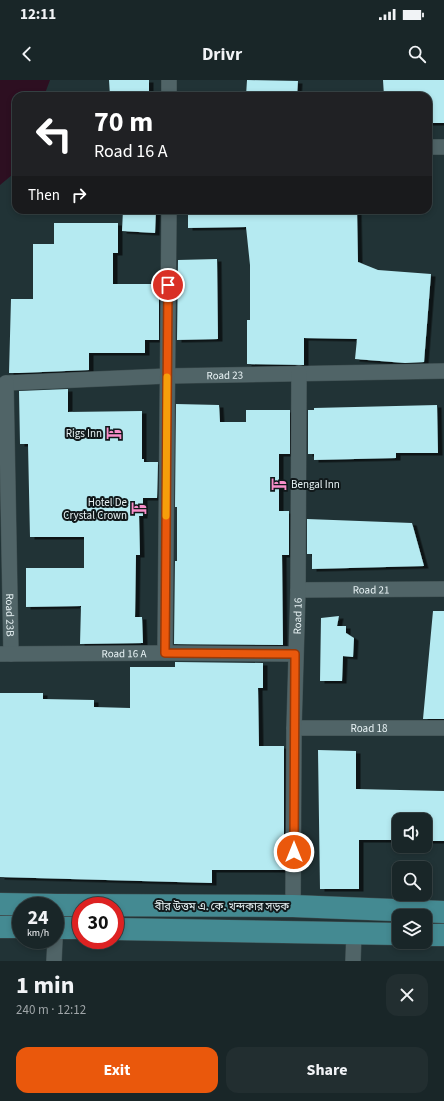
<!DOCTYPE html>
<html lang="en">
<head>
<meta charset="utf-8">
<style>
  :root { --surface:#192628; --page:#222e30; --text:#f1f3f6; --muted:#9fa5a8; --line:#374345; --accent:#ea580c }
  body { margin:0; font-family:"Source Sans 3","Noto Sans Bengali",sans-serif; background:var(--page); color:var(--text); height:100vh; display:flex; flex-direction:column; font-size:15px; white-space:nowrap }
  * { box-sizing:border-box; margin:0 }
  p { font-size:13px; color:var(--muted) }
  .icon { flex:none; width:22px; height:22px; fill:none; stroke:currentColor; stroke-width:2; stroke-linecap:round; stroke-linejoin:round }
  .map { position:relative; height:881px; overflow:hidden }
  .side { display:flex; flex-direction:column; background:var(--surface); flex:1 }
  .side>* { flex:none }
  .guide { position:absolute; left:12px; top:12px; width:420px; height:122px; border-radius:12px; box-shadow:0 2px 6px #0003,0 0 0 1px var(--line); background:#202124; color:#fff; overflow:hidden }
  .fabs { position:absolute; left:392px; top:733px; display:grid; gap:8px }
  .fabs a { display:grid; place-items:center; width:40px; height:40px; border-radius:8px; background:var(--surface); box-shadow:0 2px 6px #0003,0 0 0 1px var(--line); font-size:20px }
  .speed { position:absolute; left:12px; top:817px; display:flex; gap:8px; font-size:20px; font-weight:700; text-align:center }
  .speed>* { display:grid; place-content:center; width:52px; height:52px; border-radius:50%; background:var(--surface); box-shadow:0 2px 6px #0003,0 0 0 1px var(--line); line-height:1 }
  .speed small { font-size:10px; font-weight:400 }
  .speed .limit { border:6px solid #d22; background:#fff; color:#111 }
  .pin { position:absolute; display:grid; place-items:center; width:34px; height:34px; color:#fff; margin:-17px; border:2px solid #fff; border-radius:50%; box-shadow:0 1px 4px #0007 }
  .me { position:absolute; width:44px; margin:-22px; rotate:0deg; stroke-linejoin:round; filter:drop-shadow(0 0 3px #0008) }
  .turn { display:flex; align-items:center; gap:14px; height:84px; padding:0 16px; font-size:18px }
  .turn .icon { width:52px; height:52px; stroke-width:2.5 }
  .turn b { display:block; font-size:28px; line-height:34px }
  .then { display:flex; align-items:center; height:38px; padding:0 16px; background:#0003; gap:8px; font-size:15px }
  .round { display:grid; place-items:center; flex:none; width:42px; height:42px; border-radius:12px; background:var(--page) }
  .summary { display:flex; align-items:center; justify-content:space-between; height:68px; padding:0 16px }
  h1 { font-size:24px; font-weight:700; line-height:30px }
  .primary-button { display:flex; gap:8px; margin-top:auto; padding:8px 16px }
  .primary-button a { flex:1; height:46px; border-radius:12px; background:var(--accent); color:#fff; font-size:16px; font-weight:700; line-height:46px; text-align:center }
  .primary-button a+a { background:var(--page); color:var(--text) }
  .status { display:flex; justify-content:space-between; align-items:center; height:28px; padding:0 20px; background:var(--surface); direction:ltr }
  .status svg { height:11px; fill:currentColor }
  header { display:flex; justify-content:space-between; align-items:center; height:52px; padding:0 16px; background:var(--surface); font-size:18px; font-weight:700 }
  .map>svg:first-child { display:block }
  .water { fill:#2d0f21 }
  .building { fill:#b5eaf1; filter:url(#shadow) }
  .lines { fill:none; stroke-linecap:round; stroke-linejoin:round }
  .street-casing { stroke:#3f4f51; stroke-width:16 }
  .primary-casing { stroke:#3f4f51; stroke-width:23 }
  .street { stroke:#506467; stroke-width:15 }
  .primary { stroke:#448a92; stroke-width:22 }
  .route-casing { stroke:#983908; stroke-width:10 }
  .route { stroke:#ea580c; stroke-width:7 }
  .slow { stroke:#f59e0b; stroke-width:7 }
  .labels { text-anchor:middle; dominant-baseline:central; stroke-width:4; stroke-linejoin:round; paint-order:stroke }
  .street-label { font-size:11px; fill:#e8f3f5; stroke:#11191b }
  .poi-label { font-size:11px; fill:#e8f3f5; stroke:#11191b; text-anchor:end }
</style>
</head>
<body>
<div class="status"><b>12:11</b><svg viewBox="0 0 49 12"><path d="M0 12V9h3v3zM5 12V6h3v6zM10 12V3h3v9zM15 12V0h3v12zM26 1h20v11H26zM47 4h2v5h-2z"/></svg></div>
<header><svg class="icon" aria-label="back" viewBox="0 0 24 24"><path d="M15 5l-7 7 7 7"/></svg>Drivr<svg class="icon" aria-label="search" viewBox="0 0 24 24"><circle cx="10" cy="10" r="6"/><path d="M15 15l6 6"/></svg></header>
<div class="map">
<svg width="444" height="881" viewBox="0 0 444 881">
  <defs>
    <filter id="shadow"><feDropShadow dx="4.5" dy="2.5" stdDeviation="0" flood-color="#0009"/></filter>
  </defs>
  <rect width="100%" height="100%" fill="#213336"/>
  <path class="water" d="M 0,0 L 50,0 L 44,16 L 16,16 L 16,84 L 12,95 L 0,105 Z"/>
  <path class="building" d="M 109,0 L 149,0 L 149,16 L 110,16 Z
    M 247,0 L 298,1 L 297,16 L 246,16 Z
    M 383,0 L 444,0 L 444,43 L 428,43 L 428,16 L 384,16 Z
    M 123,130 L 156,130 L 155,153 L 122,151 Z
    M 188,130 L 357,130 L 358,182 L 378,190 L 431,194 L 424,282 L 405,283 L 355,279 L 357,259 L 304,258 L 304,285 L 247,284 L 247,240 L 250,240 L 250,185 L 246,147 L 188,148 Z
    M 54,143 L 118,143 L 118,173 L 113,173 L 113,204 L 159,204 L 159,260 L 145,260 L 145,273 L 89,273 L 89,290 L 19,293 L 9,293 L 11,219 L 33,219 L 33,164 L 54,164 Z
    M 217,179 L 218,259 L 177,260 L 178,180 Z
    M 68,309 L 68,332 L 142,331 L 142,379 L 144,379 L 144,382 L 158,382 L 157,418 L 143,418 L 143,436 L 139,436 L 140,475 L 136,475 L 135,537 L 142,537 L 143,563 L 80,564 L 81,526 L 26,527 L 26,488 L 84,488 L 84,457 L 30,457 L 28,364 L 20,364 L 19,311 Z
    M 176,324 L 219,325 L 220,342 L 246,342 L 246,330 L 290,330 L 290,374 L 279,374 L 279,431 L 289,431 L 289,475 L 282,475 L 283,565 L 174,564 L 175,481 L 177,481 L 177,427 L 175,427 Z
    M 437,325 L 438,373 L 396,373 L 396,378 L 314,380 L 314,374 L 308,374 L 308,330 L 314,330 L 314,328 Z
    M 307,439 L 412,443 L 424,486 L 312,489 L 312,474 L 307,474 Z
    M 433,531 L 444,531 L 444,639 L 423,639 Z
    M 339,536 L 337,546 L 346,546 L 346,553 L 354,558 L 353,577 L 343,576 L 342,601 L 320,601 L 321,538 Z
    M 175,582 L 263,583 L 263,608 L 258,608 L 259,666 L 284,666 L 284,790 L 212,790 L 212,803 L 0,797 L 0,613 L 43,613 L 43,619 L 94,620 L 94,627 L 130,628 L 130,587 L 175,587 Z
    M 318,670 L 356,671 L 356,709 L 444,711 L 444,761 L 425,761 L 425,740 L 399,740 L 399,760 L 359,760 L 359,809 L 320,809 Z"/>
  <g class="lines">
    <defs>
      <g id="street">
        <path d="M 169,0 L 169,16"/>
        <path d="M 428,67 L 444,67"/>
        <path id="s1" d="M 6,303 L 167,296 L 444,291"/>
        <path id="s2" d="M 6,303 L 11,574"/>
        <path id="s3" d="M 298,510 L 444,509"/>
        <path d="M 165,573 L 169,130"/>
        <path id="s4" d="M 0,574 L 165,573 L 295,574"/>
        <path id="s5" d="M 294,648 L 444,648"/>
        <path id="s6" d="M 293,826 L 294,648 L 298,510 L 299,293"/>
        <path d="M 54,881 L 56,838"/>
        <path d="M 353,881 L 354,853"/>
      </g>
      <path id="primary" d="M 0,824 L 57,825 L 293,826 L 444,832
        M 0,847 L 21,847
        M 55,848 L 81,848
        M 115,849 L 399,854
        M 425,855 L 444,855"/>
    </defs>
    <use href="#street" class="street-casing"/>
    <use href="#primary" class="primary-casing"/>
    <use href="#street" class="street"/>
    <use href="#primary" class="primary"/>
  </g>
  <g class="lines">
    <defs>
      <path id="route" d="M 168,205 L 165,573 L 295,574 L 294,772"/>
    </defs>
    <use href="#route" class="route-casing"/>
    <use href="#route" class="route"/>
    <path class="slow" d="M 166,436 L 167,297"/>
  </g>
  <defs>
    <symbol id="hotel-bare" viewBox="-9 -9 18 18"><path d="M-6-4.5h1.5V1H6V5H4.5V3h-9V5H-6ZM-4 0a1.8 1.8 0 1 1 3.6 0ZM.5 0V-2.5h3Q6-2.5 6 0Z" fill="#f98fca" stroke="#11191b" stroke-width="2.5" paint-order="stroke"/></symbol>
  </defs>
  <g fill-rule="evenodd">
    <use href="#hotel-bare" x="103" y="342" width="22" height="22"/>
    <use href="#hotel-bare" x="268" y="393" width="22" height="22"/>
    <use href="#hotel-bare" x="128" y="417" width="22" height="22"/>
  </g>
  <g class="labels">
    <g class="street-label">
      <text stroke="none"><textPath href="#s1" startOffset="219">Road 23</textPath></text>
      <text stroke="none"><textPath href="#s3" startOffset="73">Road 21</textPath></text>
      <text stroke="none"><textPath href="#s2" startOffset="232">Road 23B</textPath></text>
      <text stroke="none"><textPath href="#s6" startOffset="290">Road 16</textPath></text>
      <text stroke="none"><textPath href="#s4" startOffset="124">Road 16 A</textPath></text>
      <text stroke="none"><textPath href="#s5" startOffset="75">Road 18</textPath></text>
      <text x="222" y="826">বীর উত্তম এ. কে. খন্দকার সড়ক</text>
    </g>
    <g class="poi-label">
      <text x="102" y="353">Rigs Inn</text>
      <text x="291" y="404" text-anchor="start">Bengal Inn</text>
      <text x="127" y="422">Hotel De<tspan x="127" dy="13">Crystal Crown</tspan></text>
    </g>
  </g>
</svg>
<div class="fabs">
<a><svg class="icon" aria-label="sound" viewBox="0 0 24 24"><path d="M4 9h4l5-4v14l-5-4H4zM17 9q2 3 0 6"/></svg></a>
<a><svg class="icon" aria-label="search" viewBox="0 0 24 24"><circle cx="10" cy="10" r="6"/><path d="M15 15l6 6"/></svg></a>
<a><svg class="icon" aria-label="layers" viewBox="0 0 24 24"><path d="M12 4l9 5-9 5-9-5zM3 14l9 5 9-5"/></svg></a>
</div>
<div class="speed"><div>24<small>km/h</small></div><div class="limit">30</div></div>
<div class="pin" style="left:168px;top:205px;background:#d93025"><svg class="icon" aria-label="arrive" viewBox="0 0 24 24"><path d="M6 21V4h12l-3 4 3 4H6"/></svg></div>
<svg class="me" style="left:294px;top:772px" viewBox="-20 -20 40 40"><circle r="17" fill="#ea580c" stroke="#fff" stroke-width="3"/><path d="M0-11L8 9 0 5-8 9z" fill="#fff"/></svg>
<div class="guide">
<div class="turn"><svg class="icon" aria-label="left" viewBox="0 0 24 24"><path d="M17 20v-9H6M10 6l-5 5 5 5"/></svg><div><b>70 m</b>Road 16 A</div></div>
<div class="then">Then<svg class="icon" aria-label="right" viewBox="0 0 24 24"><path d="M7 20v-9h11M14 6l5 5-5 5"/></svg></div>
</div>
</div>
<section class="side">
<div class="summary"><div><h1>1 min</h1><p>240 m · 12:12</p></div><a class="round"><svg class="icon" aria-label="close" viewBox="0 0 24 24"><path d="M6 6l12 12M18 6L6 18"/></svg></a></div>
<div class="primary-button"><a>Exit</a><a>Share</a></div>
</section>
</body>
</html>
